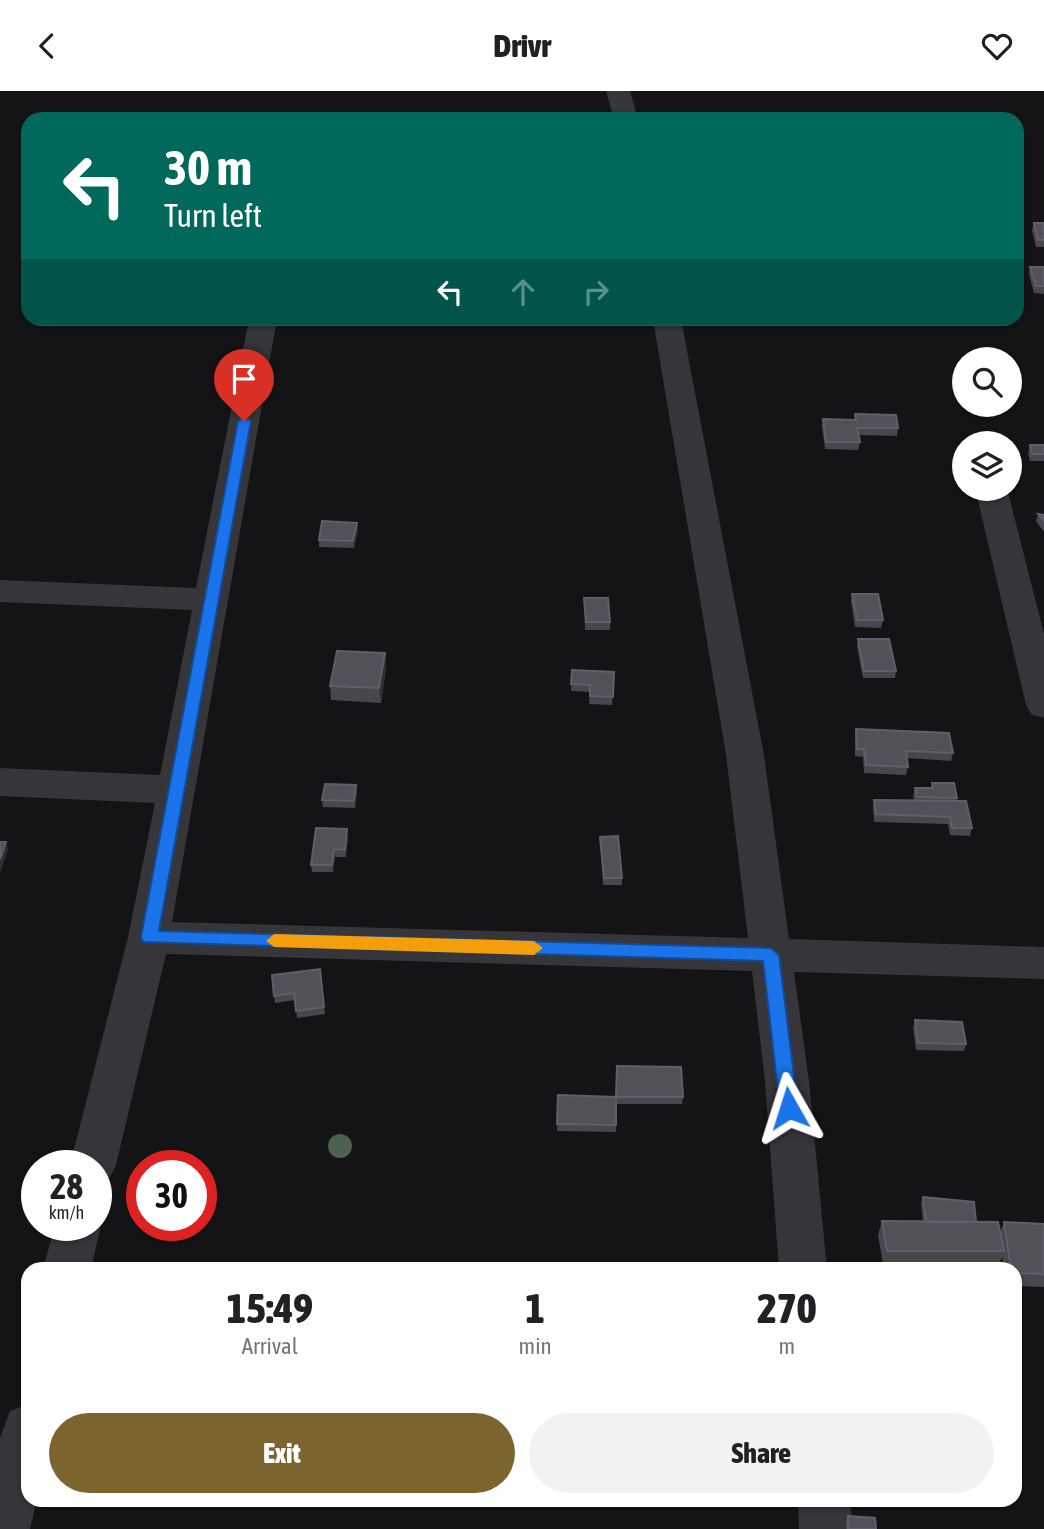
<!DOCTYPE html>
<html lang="en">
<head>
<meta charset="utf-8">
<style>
  :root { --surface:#fff; --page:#f2f2f2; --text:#202124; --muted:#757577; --accent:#7b642d }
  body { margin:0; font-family:"Asap Condensed",sans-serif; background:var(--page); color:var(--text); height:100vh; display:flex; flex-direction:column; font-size:26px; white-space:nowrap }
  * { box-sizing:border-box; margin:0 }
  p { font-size:23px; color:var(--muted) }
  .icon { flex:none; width:38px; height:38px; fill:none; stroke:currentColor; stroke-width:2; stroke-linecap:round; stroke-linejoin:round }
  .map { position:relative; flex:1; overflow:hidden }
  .panel { position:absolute; left:21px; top:1171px; width:1001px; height:245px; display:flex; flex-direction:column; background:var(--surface); border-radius:21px; box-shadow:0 2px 5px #0004 }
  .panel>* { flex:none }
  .banner { position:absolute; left:21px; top:21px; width:1003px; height:214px; border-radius:21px; box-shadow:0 2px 5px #0004; background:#00695c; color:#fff; overflow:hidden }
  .fabs { position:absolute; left:952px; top:256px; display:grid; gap:14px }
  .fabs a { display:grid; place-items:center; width:70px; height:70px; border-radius:50%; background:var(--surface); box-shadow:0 2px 5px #0004; font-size:35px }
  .speed { position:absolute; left:21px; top:1059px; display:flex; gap:14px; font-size:35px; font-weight:700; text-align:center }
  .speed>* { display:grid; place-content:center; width:91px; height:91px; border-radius:50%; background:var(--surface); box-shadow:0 2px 5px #0004; line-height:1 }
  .speed small { font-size:18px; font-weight:400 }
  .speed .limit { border:10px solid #d22; background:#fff; color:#111 }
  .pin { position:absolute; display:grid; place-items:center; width:60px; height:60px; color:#fff; margin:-72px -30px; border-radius:50% 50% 50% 0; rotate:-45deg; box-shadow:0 0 7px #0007 }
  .pin .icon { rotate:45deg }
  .me { position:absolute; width:77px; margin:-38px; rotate:354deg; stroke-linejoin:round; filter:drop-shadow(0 0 5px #0008) }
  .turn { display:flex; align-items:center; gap:24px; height:147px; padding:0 28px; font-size:32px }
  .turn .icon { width:91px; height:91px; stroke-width:2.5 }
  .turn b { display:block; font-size:49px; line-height:60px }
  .lanes { display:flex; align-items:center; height:66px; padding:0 28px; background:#0003; justify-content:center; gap:35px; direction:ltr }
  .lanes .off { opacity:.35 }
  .eta { display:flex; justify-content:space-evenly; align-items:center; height:119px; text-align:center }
  .eta b { font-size:42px; font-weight:800; line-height:49px }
  .action { display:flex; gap:14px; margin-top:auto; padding:14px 28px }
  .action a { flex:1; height:80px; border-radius:42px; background:var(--accent); color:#fff; font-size:28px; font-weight:800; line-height:80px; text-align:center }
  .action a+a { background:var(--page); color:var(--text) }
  header { display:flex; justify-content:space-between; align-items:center; height:91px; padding:0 28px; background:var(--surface); font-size:32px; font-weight:800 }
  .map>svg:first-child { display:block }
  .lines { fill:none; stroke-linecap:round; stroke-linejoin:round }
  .minor { fill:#35353a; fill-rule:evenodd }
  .tree { fill:#4e6050 }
  .wall { fill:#47474d }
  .shaded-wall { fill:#2e2e32 }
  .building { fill:#515258; stroke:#5f6067; stroke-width:2 }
  .route { fill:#1a73e8; stroke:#114b97; stroke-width:2 }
  .slow { fill:#f59e0b }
</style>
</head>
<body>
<header><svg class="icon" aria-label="back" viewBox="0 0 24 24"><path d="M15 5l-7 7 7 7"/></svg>Drivr<svg class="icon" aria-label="heart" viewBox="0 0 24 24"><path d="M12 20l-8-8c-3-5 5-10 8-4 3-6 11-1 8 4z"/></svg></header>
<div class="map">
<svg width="1044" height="1438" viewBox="0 0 1044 1438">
  <rect width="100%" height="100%" fill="#141315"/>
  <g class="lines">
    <path class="minor" d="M 606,0 L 630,0 L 638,28 L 614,28 Z
      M 249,228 L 277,228 L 172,831 L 748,847 L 726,664 L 653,228 L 681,228 L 764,664 L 789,848 L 1044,856 L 1044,888 L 794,881 L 809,990 L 827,1178 L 779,1178 L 765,990 L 752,880 L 166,863 L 116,1074 L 109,1088 L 96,1093 L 96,1074 L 70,1074 L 128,846 L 155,712 L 0,705 L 0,677 L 160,684 L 192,519 L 0,511 L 0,489 L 196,497 Z
      M 980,342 L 991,344 L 995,352 L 965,352 L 969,344 Z
      M 975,397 L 1007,397 L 1044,543 L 1044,627 L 1031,623 L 1026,614 Z
      M 96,1123 L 101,1134 L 91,1178 L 43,1178 L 55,1134 L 96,1134 Z
      M 28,1313 L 28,1409 L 37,1409 L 30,1438 L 0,1438 L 0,1347 L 10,1320 Z
      M 798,1409 L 850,1409 L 853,1438 L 799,1438 Z"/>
  </g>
  <circle class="tree" cx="340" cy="1055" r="12"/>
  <path class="wall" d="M 1034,132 L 1044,132 L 1044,156 L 1036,156 L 1032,139 Z
    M 1030,176 L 1044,176 L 1044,203 L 1034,202 L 1029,183 Z
    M 855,323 L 898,337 L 897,345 L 858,344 L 860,351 L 858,359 L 825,358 L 822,335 L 823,328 L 854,329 Z
    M 1030,354 L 1044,363 L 1044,370 L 1030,370 L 1028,362 Z
    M 1038,423 L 1044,424 L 1044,441 L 1036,430 Z
    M 358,439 L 354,457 L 319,456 L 319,449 Z
    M 852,503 L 883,529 L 881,537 L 855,536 L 851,511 Z
    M 584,507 L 610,531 L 610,539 L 585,539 Z
    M 858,548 L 896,580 L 895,587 L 863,587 L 857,556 Z
    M 385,562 L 386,577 L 381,612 L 331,609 L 330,595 Z
    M 572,579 L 614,581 L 612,614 L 589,613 L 590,601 L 571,600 Z
    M 856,638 L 953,662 L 951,670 L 907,667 L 908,676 L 906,684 L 864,682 L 863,666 L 855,665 L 855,645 Z
    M 932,692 L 957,707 L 956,710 L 972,737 L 970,745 L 950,744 L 948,733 L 874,731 L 873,716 L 874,709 L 914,710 L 913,705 L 915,697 L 931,697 Z
    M 357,701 L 355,717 L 323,716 L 322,709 Z
    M 348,745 L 346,766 L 335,766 L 333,781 L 312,781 L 311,774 Z
    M 600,746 L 622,787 L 622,794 L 603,794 Z
    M 320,878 L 325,923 L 297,927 L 295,909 L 275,912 L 274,905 Z
    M 915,929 L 966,953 L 964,960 L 916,959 L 913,937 Z
    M 558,1004 L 616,1006 L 683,1006 L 682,1013 L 616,1013 L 616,1041 L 557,1040 Z
    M 923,1106 L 1000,1141 L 1004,1131 L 1044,1133 L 1044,1196 L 1015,1195 L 1015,1178 L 1004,1178 L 1002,1166 L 999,1173 L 883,1173 L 878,1144 L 882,1130 L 923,1130 L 921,1113 Z
    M 848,1425 L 876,1438 L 846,1438 L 846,1431 Z"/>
  <path class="shaded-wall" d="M 357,432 L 358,439 L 354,457 L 353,450 Z
    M 385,562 L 386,577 L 381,612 L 379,597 Z
    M 356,694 L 357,701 L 355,717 L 354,710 Z
    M 347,738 L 348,745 L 346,766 L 345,759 Z
    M 6,751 L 8,758 L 0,782 L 0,768 Z
    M 334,758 L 335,766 L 333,781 L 332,774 Z"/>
  <path class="building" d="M 1034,132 L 1044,132 L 1044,149 L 1038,149 Z
    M 1030,176 L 1044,176 L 1044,195 L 1036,195 Z
    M 855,323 L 896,324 L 898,337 L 857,337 L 860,351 L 826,351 L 823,328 L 856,329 Z
    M 1030,354 L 1044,354 L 1044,363 L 1032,363 Z
    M 1038,423 L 1044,424 L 1044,430 Z
    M 322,430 L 357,432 L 353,450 L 319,449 Z
    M 852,503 L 878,503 L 883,529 L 857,529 Z
    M 584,507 L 608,507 L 610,531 L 586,531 Z
    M 858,548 L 889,548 L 896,580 L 864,580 Z
    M 337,560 L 385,562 L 379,597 L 330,595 Z
    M 572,579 L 614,581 L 613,606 L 590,605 L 590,594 L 571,593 Z
    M 856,638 L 949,642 L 953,662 L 906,660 L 908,676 L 866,674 L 864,658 L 857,658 Z
    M 932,692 L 954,692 L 957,707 L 917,706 L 915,697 L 933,697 Z
    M 325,693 L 356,694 L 354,710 L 322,709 Z
    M 874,709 L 966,710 L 972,737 L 952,737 L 950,726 L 876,723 Z
    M 316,737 L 347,738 L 345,759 L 334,758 L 332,774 L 311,774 Z
    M 618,745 L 622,787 L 604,787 L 600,746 Z
    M 0,751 L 6,751 L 0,768 Z
    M 320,878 L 324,916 L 296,920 L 294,902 L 274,905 L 272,884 Z
    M 915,929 L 962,931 L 966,953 L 918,952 Z
    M 617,975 L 681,976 L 683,1006 L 616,1006 Z
    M 558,1004 L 616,1006 L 616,1034 L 557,1033 Z
    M 923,1106 L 974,1111 L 976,1131 L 926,1131 Z
    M 882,1130 L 998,1131 L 1004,1160 L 887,1160 Z
    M 1004,1131 L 1044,1133 L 1044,1183 L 1015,1182 L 1015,1178 L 1011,1178 Z
    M 848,1425 L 875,1427 L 876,1438 L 848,1438 Z"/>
  <path class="route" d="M 244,326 L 251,330 L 159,840 L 771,857 L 779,864 L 798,1017 L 796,1023 L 783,1023 L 780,1017 L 763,870 L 143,851 L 141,846 L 238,330 Z"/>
  <path class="slow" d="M 274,843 L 534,850 L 543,857 L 534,864 L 274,856 L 266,850 Z"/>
</svg>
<div class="fabs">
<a><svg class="icon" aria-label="search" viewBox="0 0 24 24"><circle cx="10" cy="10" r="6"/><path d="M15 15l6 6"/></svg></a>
<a><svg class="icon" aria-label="layers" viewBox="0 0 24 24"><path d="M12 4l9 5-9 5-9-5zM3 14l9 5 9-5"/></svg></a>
</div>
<div class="speed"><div>28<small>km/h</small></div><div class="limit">30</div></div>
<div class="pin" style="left:244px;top:330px;background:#d93025"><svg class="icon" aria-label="arrive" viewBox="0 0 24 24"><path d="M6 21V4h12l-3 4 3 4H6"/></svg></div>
<svg class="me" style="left:789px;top:1017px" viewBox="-20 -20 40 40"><path d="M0-17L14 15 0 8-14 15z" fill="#1a73e8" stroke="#fff" stroke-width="4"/></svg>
<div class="banner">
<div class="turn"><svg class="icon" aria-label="left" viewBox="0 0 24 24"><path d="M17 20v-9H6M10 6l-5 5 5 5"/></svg><div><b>30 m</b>Turn left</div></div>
<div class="lanes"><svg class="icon" aria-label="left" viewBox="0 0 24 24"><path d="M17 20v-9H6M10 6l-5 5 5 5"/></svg><svg class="icon off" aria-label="ahead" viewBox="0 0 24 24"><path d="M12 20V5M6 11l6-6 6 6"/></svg><svg class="icon off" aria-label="right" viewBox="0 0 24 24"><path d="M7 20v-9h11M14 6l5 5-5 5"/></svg></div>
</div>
<section class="panel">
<div class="eta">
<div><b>15:49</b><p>Arrival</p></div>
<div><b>1</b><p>min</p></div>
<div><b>270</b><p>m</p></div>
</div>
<div class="action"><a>Exit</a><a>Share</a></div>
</section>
</div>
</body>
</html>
